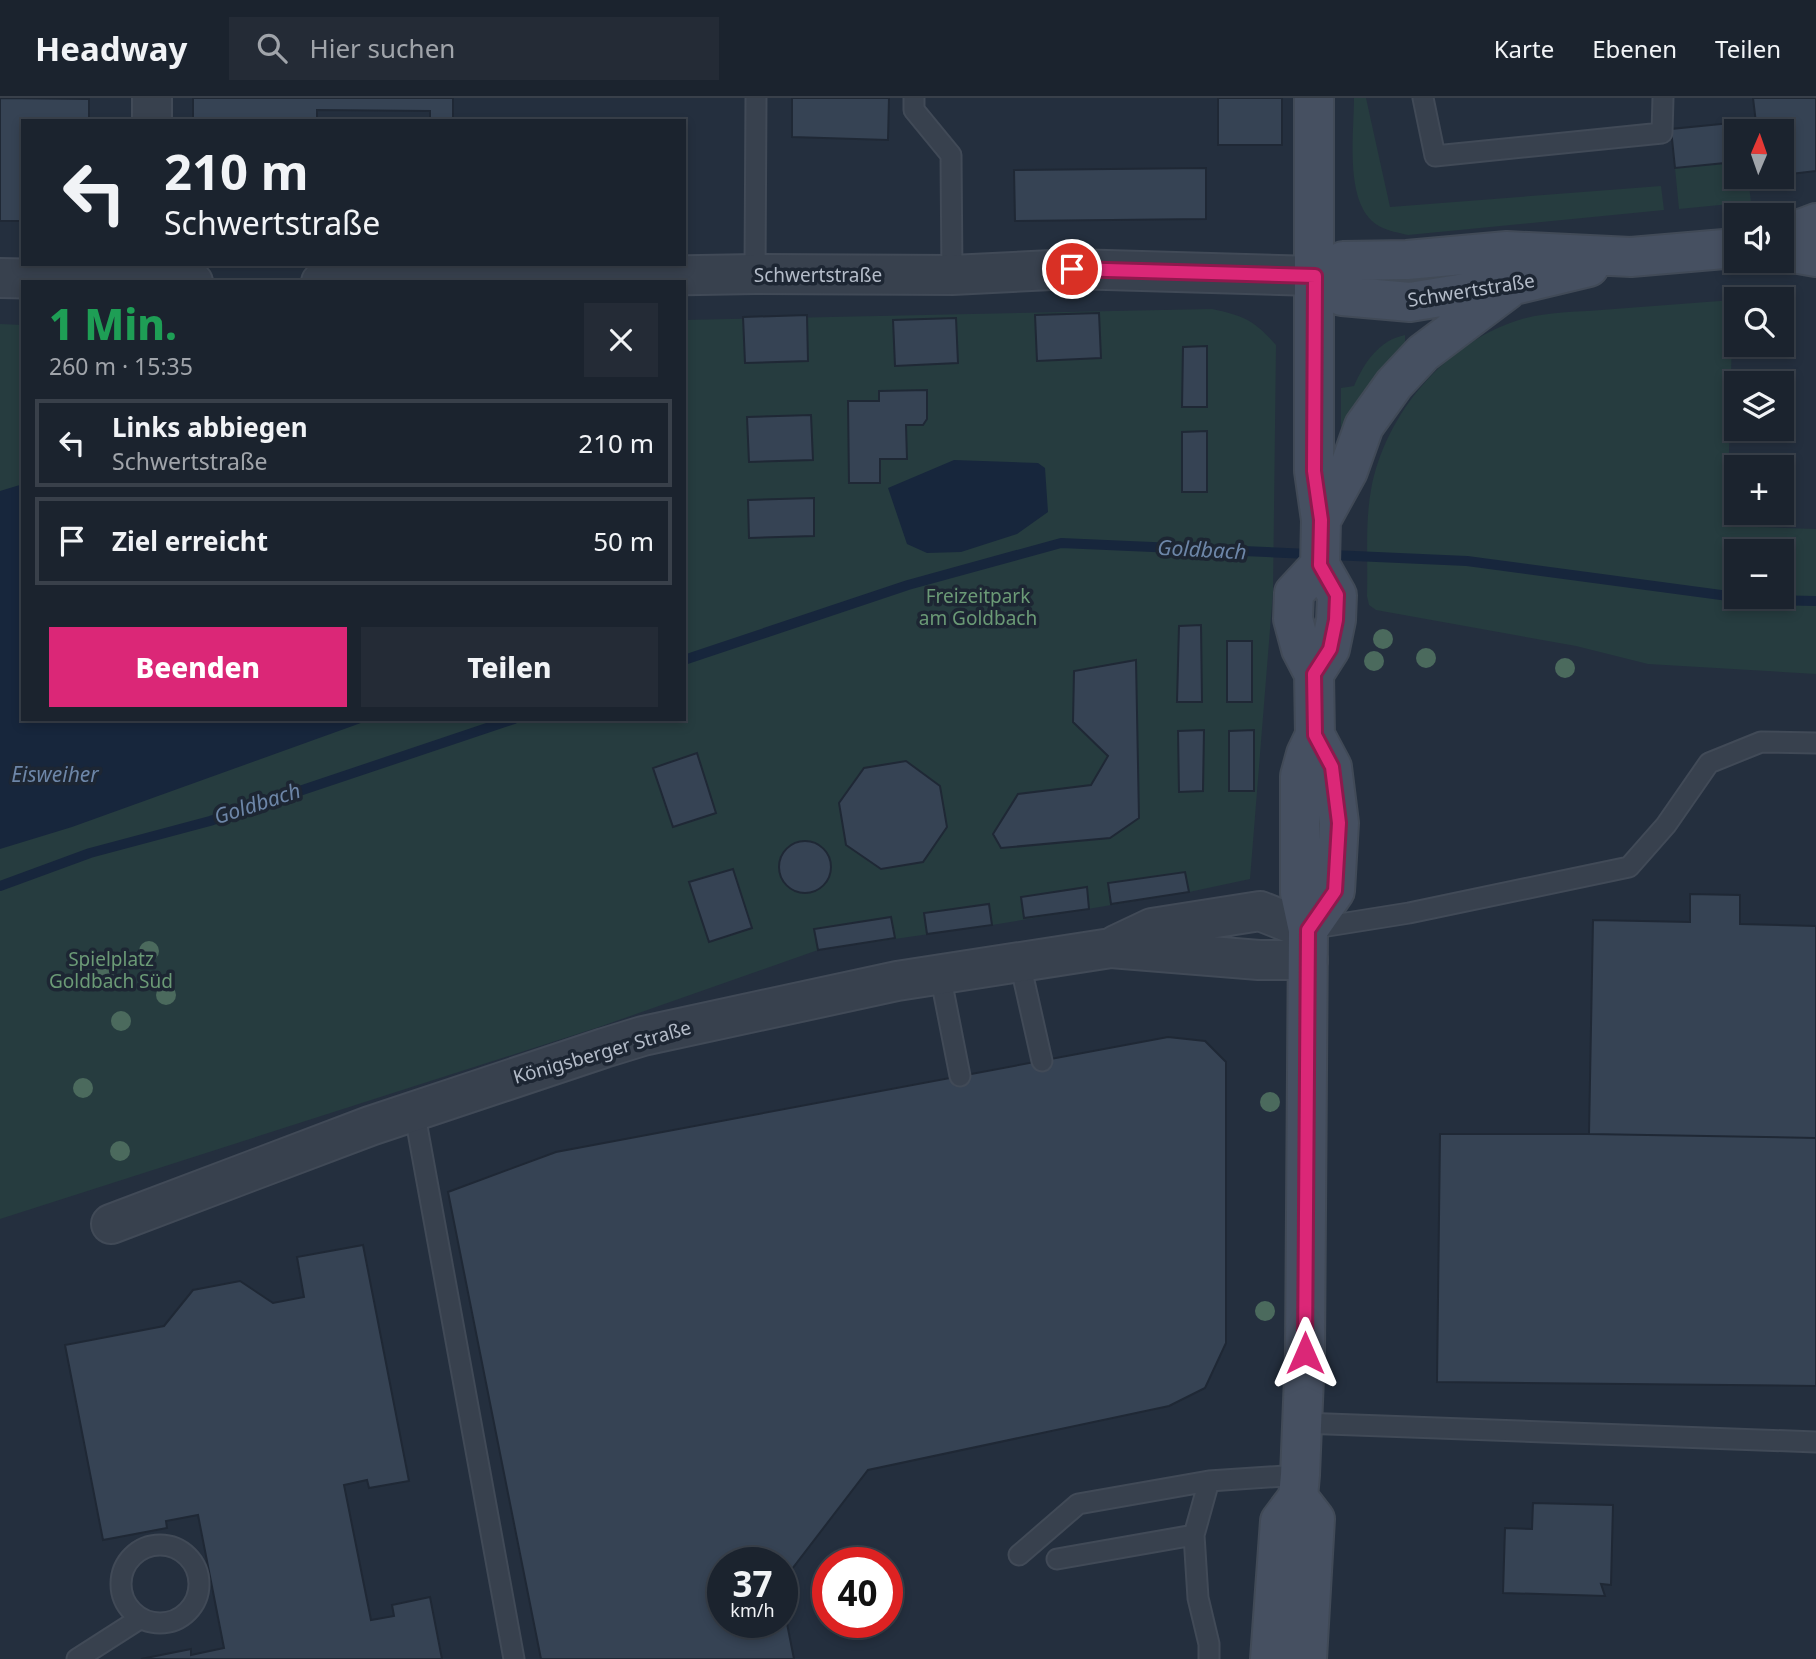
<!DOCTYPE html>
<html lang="de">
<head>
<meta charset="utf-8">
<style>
  :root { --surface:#1b232e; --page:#242b36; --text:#f1f3f6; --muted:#a0a4aa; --line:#39404a; --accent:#db2777 }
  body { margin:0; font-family:"Noto Sans",sans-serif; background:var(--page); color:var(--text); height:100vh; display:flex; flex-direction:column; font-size:26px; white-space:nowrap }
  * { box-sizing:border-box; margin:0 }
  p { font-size:23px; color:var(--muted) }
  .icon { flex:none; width:38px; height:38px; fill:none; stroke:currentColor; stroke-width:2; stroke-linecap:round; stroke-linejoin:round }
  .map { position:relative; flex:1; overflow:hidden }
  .side { position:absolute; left:21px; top:182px; width:665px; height:441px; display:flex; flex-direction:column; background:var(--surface); border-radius:0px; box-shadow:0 4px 10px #0003,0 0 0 2px var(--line) }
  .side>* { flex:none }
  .hud { position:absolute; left:21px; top:21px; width:665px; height:147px; border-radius:0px; box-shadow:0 4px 10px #0003,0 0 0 2px var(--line); background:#1b232e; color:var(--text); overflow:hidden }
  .needle { width:46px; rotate:2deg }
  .buttons { position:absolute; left:1724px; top:21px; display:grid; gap:14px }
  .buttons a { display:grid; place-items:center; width:70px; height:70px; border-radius:0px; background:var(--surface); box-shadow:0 4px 10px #0003,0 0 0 2px var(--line); font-size:35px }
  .speed { position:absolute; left:707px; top:1449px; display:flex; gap:14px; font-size:35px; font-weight:700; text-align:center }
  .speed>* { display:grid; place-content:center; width:91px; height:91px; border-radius:50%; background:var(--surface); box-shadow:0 4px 10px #0003,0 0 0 2px var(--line); line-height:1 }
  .speed small { font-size:18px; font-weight:400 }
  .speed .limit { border:10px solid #d22; background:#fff; color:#111 }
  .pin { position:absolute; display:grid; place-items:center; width:60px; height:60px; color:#fff; margin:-30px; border:4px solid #fff; border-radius:50%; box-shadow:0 2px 7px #0007 }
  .me { position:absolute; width:77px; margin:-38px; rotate:0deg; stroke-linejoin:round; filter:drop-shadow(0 0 5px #0008) }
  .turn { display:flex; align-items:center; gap:24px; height:147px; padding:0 28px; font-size:32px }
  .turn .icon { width:91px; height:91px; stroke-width:2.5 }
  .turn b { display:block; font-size:49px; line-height:60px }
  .round { display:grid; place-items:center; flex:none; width:74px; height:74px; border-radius:0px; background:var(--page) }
  .head { display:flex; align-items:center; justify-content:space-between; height:119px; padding:0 28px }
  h1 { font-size:42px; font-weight:800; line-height:52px; color:#1e9e55 }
  .primary-button { display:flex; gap:14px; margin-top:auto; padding:14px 28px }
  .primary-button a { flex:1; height:80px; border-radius:0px; background:var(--accent); color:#fff; font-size:28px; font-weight:800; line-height:80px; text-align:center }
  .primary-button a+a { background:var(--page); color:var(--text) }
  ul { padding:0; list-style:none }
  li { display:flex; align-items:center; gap:21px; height:88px; margin:0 14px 10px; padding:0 14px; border:4px solid var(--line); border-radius:0px }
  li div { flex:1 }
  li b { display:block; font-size:26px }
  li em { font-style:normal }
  header { display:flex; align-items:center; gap:42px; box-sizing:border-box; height:98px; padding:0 35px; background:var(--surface); border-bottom:2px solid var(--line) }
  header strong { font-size:33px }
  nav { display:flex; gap:38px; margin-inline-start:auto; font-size:24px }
  .search { width:490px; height:63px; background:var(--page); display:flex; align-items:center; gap:18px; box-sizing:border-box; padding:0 24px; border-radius:0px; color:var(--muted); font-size:26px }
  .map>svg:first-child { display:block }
  .green { fill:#263c3f; fill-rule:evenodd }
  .water { fill:#17263c }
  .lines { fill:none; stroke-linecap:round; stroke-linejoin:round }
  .stream { stroke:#17263c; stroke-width:10 }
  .building { fill:#364354; stroke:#1f2835; stroke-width:2 }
  .lane-casing { stroke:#414a57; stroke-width:23 }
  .street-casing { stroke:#414a57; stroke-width:42 }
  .secondary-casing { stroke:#414a57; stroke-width:42 }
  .lane { stroke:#38414e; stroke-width:19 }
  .street { stroke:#38414e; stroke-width:38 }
  .secondary { stroke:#465061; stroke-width:38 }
  .tree { fill:#4b6a5d }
  .route-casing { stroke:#8e194d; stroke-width:18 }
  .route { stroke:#db2777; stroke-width:12 }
  .labels { text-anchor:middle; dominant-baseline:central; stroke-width:7; stroke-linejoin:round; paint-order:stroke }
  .street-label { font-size:19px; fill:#b4bcc9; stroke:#1d2633 }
  .park-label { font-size:19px; fill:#6b9a76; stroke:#1d2633 }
  .water-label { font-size:21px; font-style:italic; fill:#6d86a8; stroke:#1d2633 }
</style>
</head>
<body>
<header>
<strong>Headway</strong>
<div class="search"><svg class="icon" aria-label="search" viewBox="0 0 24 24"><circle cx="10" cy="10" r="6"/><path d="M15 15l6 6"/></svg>Hier suchen</div>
<nav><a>Karte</a><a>Ebenen</a><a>Teilen</a></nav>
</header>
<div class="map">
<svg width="1816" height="1561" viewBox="0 0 1816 1561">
  <rect width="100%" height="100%" fill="#242f3e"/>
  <path class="green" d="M 1354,0 L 1366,0 L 1390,109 L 1661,88 L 1664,112 L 1408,137 C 1396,134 1381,132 1372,123 C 1345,98 1354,34 1354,0 Z
    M 1742,21 L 1743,33 L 1736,33 L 1736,79 L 1748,79 L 1751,104 L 1679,111 L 1675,70 L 1735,64 L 1731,22 Z
    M 1733,202 L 1727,428 L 1816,431 L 1816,576 L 1648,566 L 1576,548 L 1376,512 L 1369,507 L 1367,498 C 1368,464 1365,424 1371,392 C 1385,315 1447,243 1522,221 C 1547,214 1575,214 1601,212 C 1645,209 1689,205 1733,202 ZM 1736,453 L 1782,453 L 1782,499 L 1736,499 Z
    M 1212,211 C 1244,218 1254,222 1276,247 L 1273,494 L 1250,781 L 1189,794 L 992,827 L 818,852 L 599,929 L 0,1121 L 0,226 L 23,227 L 23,621 L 684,621 L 684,222 Z
    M 1405,237 L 1405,256 L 1341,341 L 1341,290 L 1354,288 C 1364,265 1379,242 1405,237 Z"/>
  <path class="water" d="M 954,362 L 1038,365 L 1045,370 L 1048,414 L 1017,436 L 961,454 L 927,455 L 907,446 L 888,390 Z
    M 23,386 L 23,621 L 372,621 L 72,729 L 0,751 L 0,393 Z"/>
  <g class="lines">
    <path class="stream" d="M 1738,499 L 1766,502 L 1816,503
      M 684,562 L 908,487 L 1061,445 L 1467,463 L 1736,499
      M 0,788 L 90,755 L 210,723 L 514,621"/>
  </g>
  <path class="building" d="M 0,0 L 89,1 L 89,23 L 23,23 L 23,123 L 0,123 Z
    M 193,0 L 453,0 L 453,23 L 430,23 L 430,13 L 317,12 L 317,23 L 193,23 Z
    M 792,0 L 889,0 L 888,42 L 792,39 Z
    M 1218,0 L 1282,0 L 1282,47 L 1218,47 Z
    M 1753,0 L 1816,0 L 1816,73 L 1782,77 L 1782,33 L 1757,33 Z
    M 1731,25 L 1735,64 L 1675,70 L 1671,31 Z
    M 1206,70 L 1206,121 L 1015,123 L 1014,72 Z
    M 1099,215 L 1101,260 L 1037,263 L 1035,217 Z
    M 807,217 L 808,263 L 745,265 L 743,219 Z
    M 956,220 L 958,265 L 895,268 L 893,222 Z
    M 1207,248 L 1207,309 L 1182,309 L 1183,249 Z
    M 927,292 L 927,321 L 923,327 L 906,327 L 907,361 L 880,361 L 880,385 L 849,385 L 848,303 L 879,303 L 879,293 Z
    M 811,317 L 813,362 L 749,364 L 747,319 Z
    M 1207,333 L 1207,394 L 1182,394 L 1182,334 Z
    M 814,400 L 814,438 L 749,440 L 748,402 Z
    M 1201,527 L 1202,604 L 1177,604 L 1179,528 Z
    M 1227,543 L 1252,543 L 1252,604 L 1227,604 Z
    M 1136,562 L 1139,720 L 1110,740 L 1001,750 L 993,736 L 1018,696 L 1091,687 L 1108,658 L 1073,624 L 1074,573 Z
    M 1204,632 L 1203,693 L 1179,694 L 1178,633 Z
    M 1254,632 L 1254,693 L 1229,693 L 1229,633 Z
    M 697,655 L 716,715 L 673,729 L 653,670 Z
    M 906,663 L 940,688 L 947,729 L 923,764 L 881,771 L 846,747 L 839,705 L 864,670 Z
    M779 769a26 26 0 1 1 52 0a26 26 0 1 1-52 0Z
    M 733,771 L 752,830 L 709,844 L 689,784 Z
    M 1185,774 L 1189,794 L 1111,806 L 1108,785 Z
    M 1087,789 L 1089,811 L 1024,820 L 1021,799 Z
    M 1690,796 L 1740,797 L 1740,826 L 1816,828 L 1816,1040 L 1589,1036 L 1593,822 L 1690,824 Z
    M 989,806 L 992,827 L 927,836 L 924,815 Z
    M 891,819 L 895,840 L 818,852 L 814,831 Z
    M 1168,939 L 1205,943 L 1226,964 L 1226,1245 L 1205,1290 L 1169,1308 L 868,1372 L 782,1484 L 782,1465 L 723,1465 L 723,1524 L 782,1524 L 782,1500 L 794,1561 L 541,1561 L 448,1094 L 556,1054 Z
    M 1440,1036 L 1589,1036 L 1816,1040 L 1816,1288 L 1437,1284 Z
    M 363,1147 L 409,1383 L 369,1390 L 367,1382 L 344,1387 L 371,1522 L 394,1518 L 392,1507 L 430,1499 L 442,1561 L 141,1561 L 191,1551 L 191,1557 L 224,1550 L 198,1417 L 166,1423 L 167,1430 L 103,1442 L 65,1247 L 164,1228 L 193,1192 L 240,1183 L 273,1205 L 304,1199 L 297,1159 Z
    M 1533,1405 L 1613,1407 L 1611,1487 L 1601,1486 L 1605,1498 L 1503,1495 L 1505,1430 L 1532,1431 Z"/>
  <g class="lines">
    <defs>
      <path id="lane" d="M 914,0 L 914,12 L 951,57 L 952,177
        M 1423,0 L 1435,58 L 1662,35 L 1663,0
        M 755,176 L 756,0
        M 1309,831 L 1409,815 L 1629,769 L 1666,727 L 1709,665 L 1761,644 L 1816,645
        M 1020,865 L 1042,963
        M 940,876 L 960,978
        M 414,1012 L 514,1561
        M 1301,1325 L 1816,1344
        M121 1486a39 39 0 1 1 78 0a39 39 0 1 1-78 0Z
        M 1019,1457 L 1078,1406 L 1209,1383 L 1300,1377
        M 1057,1461 L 1194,1437
        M 77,1561 L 141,1520
        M 1209,1561 L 1209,1546 L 1198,1500 L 1194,1437 L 1209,1383"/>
      <path id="street" d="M 152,23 L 152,0
        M 0,180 L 193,184
        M 321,184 L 755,176 L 952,177 L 1072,171 L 1315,178
        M 1116,847 L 1152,830 L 1260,813 L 1308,832
        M 111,1126 L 370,1028 L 604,950 L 643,938 L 897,883 L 1111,850 L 1259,862 L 1308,862"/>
      <path id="secondary" d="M 1314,0 L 1314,373 L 1321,422 L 1320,467 L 1337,497 L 1336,522 L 1330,551 L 1314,576
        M 1782,138 L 1816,125
        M 1782,153 L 1816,159
        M 1315,178 L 1343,163 L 1407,162 L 1507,153 L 1631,159 L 1736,150
        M 1315,178 L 1342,198 L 1410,204 L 1514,187 L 1589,169
        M 1321,422 L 1348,373 L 1364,328 L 1394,286 L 1423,255 L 1507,192
        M 1308,832 L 1335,793 L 1339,725 L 1332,669 L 1315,637 L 1314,576 L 1301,551 L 1293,521 L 1294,495 L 1320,467
        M 1298,1399 L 1315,1421 L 1307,1561
        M 1270,1561 L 1280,1423 L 1298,1399 L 1300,1377 L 1305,1255 L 1308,832 L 1300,795 L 1300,678 L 1306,656 L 1315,637"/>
    </defs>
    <use href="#lane" class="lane-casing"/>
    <use href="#street" class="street-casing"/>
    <use href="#secondary" class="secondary-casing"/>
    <use href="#lane" class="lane"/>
    <use href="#street" class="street"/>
    <use href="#secondary" class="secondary"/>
  </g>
  <g class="tree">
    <circle cx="1383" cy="541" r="10"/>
    <circle cx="1426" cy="560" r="10"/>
    <circle cx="1374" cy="563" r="10"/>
    <circle cx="1565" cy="570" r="10"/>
    <circle cx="149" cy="853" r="10"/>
    <circle cx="104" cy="876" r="10"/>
    <circle cx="166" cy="897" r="10"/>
    <circle cx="121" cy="923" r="10"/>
    <circle cx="83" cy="990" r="10"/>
    <circle cx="1270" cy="1004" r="10"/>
    <circle cx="120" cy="1053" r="10"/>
    <circle cx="1265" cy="1213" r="10"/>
  </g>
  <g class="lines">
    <defs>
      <path id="route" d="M 1072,171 L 1315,178 L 1314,373 L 1321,422 L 1320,467 L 1337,497 L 1336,522 L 1330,551 L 1314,576 L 1315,637 L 1332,669 L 1339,725 L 1335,793 L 1308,832 L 1305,1255"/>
    </defs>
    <use href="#route" class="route-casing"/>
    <use href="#route" class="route"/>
  </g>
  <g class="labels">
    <g class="street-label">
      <text x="818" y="177">Schwertstraße</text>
      <text transform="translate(1471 192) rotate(-9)">Schwertstraße</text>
      <text transform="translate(602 954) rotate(-16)">Königsberger Straße</text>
    </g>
    <g class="park-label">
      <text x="978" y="498">Freizeitpark<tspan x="978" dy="22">am Goldbach</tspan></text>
      <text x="111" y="861">Spielplatz<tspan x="111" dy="22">Goldbach Süd</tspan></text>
    </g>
    <g class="water-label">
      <text transform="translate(1202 451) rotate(3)">Goldbach</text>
      <text x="55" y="676">Eisweiher</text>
      <text transform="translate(257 705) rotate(-18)">Goldbach</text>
    </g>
  </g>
</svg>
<div class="buttons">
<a><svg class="needle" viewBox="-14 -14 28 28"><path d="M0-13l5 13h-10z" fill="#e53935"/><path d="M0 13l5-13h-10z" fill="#a0a4aa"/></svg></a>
<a><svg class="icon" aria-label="sound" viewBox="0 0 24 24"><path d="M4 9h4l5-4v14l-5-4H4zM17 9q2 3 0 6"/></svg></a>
<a><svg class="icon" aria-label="search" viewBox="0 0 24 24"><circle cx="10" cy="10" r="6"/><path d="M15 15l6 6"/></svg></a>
<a><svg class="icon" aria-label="layers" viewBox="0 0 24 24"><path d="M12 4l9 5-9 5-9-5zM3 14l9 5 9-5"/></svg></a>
<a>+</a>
<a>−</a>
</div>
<div class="speed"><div>37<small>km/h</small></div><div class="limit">40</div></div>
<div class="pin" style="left:1072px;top:171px;background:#d93025"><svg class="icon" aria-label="arrive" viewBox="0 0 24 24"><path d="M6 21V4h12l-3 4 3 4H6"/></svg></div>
<svg class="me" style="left:1305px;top:1255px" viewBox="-20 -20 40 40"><path d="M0-17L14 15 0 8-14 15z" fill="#db2777" stroke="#fff" stroke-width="4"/></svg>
<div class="hud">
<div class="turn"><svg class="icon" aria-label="left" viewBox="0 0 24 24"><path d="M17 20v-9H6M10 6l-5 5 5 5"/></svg><div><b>210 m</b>Schwertstraße</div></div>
</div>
<section class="side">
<div class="head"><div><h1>1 Min.</h1><p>260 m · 15:35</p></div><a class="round"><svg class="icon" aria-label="close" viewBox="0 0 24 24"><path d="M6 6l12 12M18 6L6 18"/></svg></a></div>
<ul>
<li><svg class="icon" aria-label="left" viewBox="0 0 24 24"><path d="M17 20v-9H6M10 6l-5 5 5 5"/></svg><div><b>Links abbiegen</b><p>Schwertstraße</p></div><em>210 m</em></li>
<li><svg class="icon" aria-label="arrive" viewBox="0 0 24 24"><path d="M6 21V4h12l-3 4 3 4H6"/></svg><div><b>Ziel erreicht</b></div><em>50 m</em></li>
</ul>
<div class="primary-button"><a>Beenden</a><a>Teilen</a></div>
</section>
</div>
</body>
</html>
